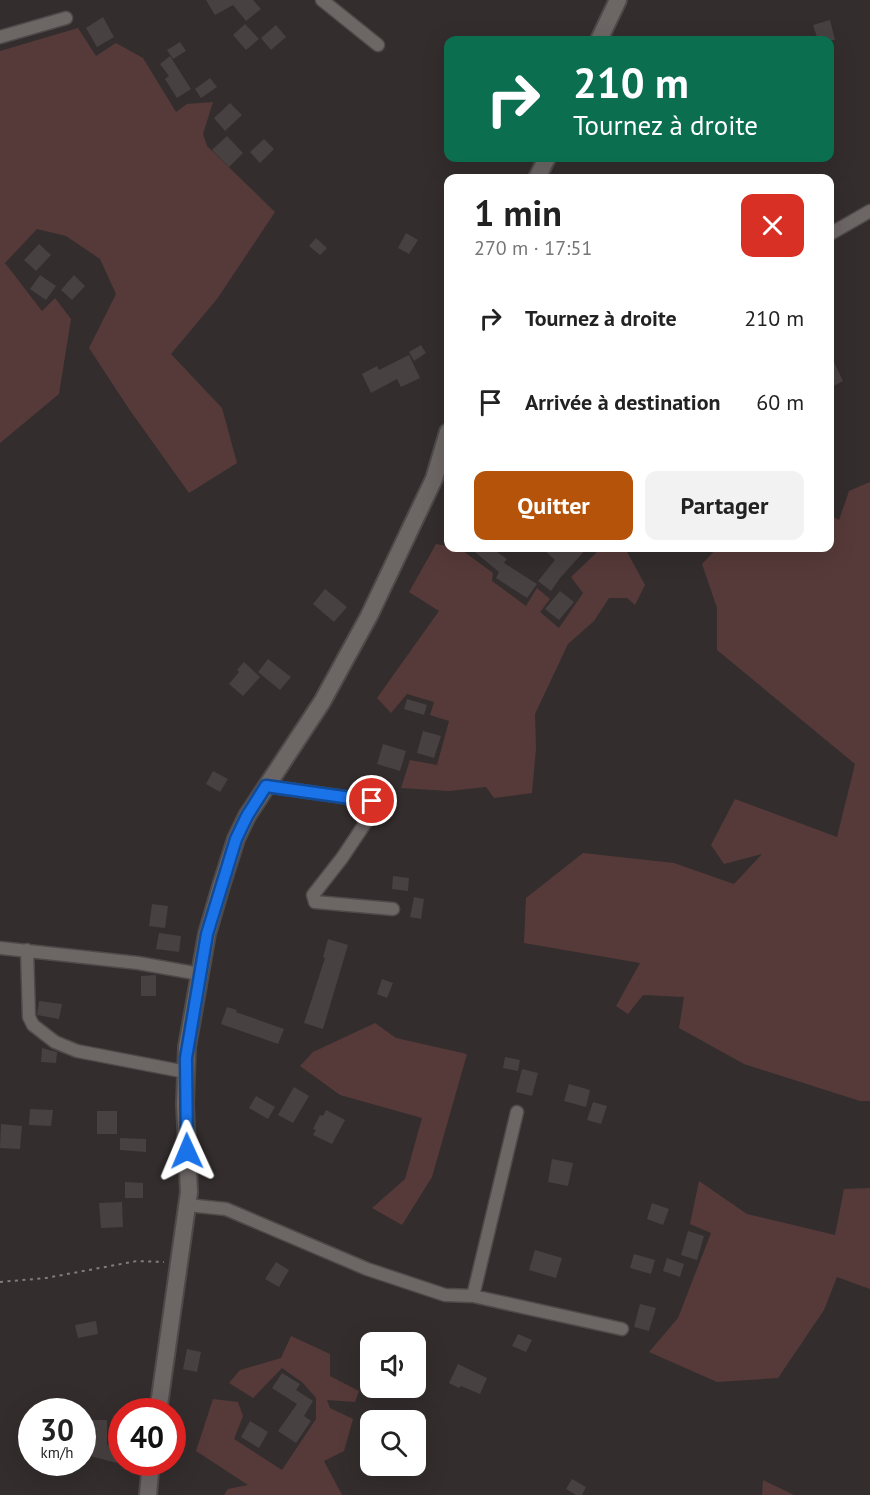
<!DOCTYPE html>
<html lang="fr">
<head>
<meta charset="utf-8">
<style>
  :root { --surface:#fff; --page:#f2f2f2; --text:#222; --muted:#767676; --accent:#b45309 }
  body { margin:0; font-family:"PT Sans",sans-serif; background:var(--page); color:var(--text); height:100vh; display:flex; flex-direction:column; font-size:22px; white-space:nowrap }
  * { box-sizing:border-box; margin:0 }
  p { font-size:20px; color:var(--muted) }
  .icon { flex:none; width:33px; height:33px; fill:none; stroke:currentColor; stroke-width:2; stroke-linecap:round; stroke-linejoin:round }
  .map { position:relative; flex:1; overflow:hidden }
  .drawer { position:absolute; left:444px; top:174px; width:390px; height:378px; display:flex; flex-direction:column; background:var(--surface); border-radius:12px; box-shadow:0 6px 24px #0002 }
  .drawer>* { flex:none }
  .hud { position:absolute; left:444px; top:36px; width:390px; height:126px; border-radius:12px; box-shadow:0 6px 24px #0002; background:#0b6e4f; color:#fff; overflow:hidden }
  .controls { position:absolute; left:360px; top:1332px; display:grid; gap:12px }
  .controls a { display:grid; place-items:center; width:66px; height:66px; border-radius:12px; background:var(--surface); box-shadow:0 6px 24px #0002; font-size:30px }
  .speed { position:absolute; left:18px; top:1398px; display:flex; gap:12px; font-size:30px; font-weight:700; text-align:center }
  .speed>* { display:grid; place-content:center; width:78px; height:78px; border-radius:50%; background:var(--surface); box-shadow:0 6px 24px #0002; line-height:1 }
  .speed small { font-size:15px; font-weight:400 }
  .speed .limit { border:9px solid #d22; background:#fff; color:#111 }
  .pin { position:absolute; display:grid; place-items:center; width:51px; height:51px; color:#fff; margin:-26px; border:3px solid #fff; border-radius:50%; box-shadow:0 2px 6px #0007 }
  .me { position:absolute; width:66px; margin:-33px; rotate:359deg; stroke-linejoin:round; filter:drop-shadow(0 0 4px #0008) }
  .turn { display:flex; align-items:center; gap:21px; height:126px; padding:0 30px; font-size:27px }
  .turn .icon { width:78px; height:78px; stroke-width:2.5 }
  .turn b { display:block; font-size:42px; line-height:51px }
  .round { display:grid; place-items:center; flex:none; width:63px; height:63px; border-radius:12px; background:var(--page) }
  .head { display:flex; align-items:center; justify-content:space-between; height:102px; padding:0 30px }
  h1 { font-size:36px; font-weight:700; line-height:45px }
  .cta { display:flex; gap:12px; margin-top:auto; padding:12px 30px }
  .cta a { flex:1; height:69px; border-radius:12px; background:var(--accent); color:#fff; font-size:24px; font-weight:700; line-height:69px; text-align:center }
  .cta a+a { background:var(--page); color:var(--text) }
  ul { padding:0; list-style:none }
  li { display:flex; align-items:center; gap:18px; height:84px; padding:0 30px }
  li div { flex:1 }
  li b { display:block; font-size:22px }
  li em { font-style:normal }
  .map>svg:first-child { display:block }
  .green { fill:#563a39 }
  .building { fill:#484141 }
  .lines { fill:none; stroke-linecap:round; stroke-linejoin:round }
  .minor-casing { stroke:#4f4a4a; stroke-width:15 }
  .tertiary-casing { stroke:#4f4a4a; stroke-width:20 }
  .path { stroke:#827d7d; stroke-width:2; stroke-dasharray:3 4.5; stroke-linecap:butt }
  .minor { stroke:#6c6665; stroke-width:12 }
  .tertiary { stroke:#6c6665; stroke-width:16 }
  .route-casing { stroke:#114b97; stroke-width:15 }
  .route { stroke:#1a73e8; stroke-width:10 }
</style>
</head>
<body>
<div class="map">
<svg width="870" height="1495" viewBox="0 0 870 1495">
  <rect width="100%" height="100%" fill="#332d2d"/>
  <path class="green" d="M 78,28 L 96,56 L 116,43 L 143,58 L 176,112 L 187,104 L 213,102 L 203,134 L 207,146 L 275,212 L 217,299 L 171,354 L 222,408 L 237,463 L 189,493 L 129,409 L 89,348 L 116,294 L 100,259 L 66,236 L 37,229 L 5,263 L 42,311 L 55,298 L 71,319 L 59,394 L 0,443 L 0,51 Z
    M 870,482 L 870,1101 L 860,1101 L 744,1064 L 679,1028 L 684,997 L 643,995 L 628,1014 L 616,1006 L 640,963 L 524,943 L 526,898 L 583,853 L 674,863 L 734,884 L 762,854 L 724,864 L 711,845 L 735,799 L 837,837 L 855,764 L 717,650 L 717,608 L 702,564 L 717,548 L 830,548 L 830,515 L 839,520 L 849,491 Z
    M 436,544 L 459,548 L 493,573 L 492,581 L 526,606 L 537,588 L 550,599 L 540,612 L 559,628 L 583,593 L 571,577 L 596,553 L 599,548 L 625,548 L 645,585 L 635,605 L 627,598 L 609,598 L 594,621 L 568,644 L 535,714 L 536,748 L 532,793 L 494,798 L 486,787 L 449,791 L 401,788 L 410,760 L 437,765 L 449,721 L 430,715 L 434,702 L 407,694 L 391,713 L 377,698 L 439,611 L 409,592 Z
    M 375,1023 L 396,1038 L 467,1054 L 432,1177 L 402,1225 L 372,1208 L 405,1179 L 422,1118 L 340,1095 L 300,1066 L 313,1052 Z
    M 699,1181 L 747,1214 L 835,1235 L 844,1189 L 870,1188 L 870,1289 L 837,1277 L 824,1310 L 778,1378 L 717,1382 L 649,1352 L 678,1318 L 711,1233 L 690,1224 Z
    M 291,1336 L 330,1354 L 330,1376 L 359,1391 L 355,1402 L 327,1400 L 330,1408 L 353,1419 L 344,1451 L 324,1461 L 342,1495 L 224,1495 L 228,1489 L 248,1485 L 196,1451 L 213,1399 L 238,1402 L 243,1416 L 234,1439 L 282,1470 L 316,1419 L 316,1398 L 303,1383 L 282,1368 L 253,1398 L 229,1383 L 240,1370 L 281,1358 Z
    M 763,1480 L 794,1495 L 762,1495 Z"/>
  <path class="building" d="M 206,0 L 253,0 L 261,9 L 246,21 L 233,5 L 215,15 Z
    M 103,17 L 114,37 L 97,47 L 86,28 Z
    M 830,20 L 835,40 L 818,40 L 813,25 Z
    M 245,24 L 259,39 L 246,50 L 233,35 Z
    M 276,25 L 286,37 L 271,50 L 261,38 Z
    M 180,42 L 186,51 L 173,59 L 167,50 Z
    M 170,56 L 191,89 L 177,98 L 165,79 L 169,76 L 160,64 Z
    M 210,78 L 217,87 L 201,98 L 195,89 Z
    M 230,103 L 242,115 L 225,131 L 214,118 Z
    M 227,136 L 243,153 L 229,167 L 212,150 Z
    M 264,139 L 274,149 L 260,163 L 250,152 Z
    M 406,233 L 418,240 L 409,254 L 398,248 Z
    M 316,238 L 327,248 L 320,255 L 309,246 Z
    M 39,244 L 51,255 L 36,271 L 24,260 Z
    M 40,275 L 56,286 L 46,300 L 30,289 Z
    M 74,275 L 85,286 L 72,300 L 61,290 Z
    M 421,345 L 426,353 L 414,361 L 409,352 Z
    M 830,354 L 843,381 L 830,388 Z
    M 409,355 L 420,378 L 401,387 L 397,379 L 371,393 L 362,374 L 377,366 L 379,370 Z
    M 470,548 L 491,548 L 507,559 L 504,563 L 537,584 L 527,598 L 496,578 L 499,572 Z
    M 542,548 L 587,548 L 560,578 L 551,591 L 538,581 L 555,560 Z
    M 325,589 L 347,607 L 334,622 L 313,604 Z
    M 560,591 L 574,602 L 559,620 L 545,609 Z
    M 268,659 L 291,677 L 280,690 L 258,672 Z
    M 244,662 L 260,677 L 243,696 L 229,684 L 239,672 L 237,670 Z
    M 407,699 L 427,705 L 424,715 L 404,709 Z
    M 423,731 L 441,736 L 434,758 L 417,753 Z
    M 383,744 L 406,751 L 400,771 L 377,764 Z
    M 213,771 L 228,779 L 220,792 L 206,784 Z
    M 393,876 L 409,878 L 408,891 L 392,889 Z
    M 414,897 L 424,899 L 421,919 L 410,917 Z
    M 152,904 L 168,906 L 165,928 L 149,926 Z
    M 159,933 L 181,936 L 179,952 L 156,949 Z
    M 328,939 L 348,945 L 323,1029 L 304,1023 L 325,958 L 323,957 Z
    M 156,975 L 156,996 L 141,996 L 141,976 Z
    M 382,979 L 393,983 L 387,998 L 377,994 Z
    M 39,1001 L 62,1004 L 59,1019 L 37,1015 Z
    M 227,1007 L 237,1010 L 236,1012 L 284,1029 L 278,1044 L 221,1024 Z
    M 42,1048 L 57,1052 L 56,1063 L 41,1062 Z
    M 505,1057 L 520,1060 L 518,1071 L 503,1068 Z
    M 522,1069 L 538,1073 L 532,1096 L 516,1092 Z
    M 569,1084 L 590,1090 L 586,1107 L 564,1101 Z
    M 294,1087 L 309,1096 L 293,1123 L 278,1115 Z
    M 256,1096 L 275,1107 L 268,1119 L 249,1108 Z
    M 593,1102 L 607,1106 L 601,1124 L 587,1120 Z
    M 30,1109 L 53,1110 L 51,1126 L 29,1125 Z
    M 326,1110 L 345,1120 L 332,1144 L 313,1135 L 316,1130 L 313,1129 L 320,1115 L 323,1116 Z
    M 97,1111 L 117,1111 L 117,1134 L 97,1134 Z
    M 1,1124 L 22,1126 L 20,1149 L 0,1148 Z
    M 120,1138 L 146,1139 L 146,1152 L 120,1150 Z
    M 552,1159 L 573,1163 L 568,1186 L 548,1182 Z
    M 125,1182 L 143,1183 L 143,1198 L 125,1198 Z
    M 122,1202 L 123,1227 L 101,1228 L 99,1203 Z
    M 652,1203 L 669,1209 L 663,1225 L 647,1219 Z
    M 688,1231 L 704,1236 L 697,1260 L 681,1255 Z
    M 535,1250 L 562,1258 L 556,1278 L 529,1270 Z
    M 634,1254 L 655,1260 L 651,1274 L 630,1268 Z
    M 667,1258 L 684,1264 L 680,1277 L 663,1271 Z
    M 276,1262 L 289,1270 L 279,1287 L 265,1279 Z
    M 640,1304 L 656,1308 L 649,1331 L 634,1327 Z
    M 96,1321 L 98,1334 L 78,1338 L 75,1325 Z
    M 518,1334 L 532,1340 L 526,1352 L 512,1346 Z
    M 187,1349 L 201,1352 L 197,1372 L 183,1369 Z
    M 458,1364 L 487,1378 L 480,1394 L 461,1386 L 459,1388 L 449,1383 Z
    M 282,1373 L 300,1384 L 296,1390 L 313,1401 L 304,1416 L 311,1421 L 296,1443 L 278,1431 L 297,1404 L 272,1388 Z
    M 91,1420 L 107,1420 L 107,1445 L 122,1449 L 122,1460 L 119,1459 L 117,1463 L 90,1456 L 97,1431 L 91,1431 Z
    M 250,1421 L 268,1432 L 259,1448 L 241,1437 Z
    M 572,1479 L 586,1487 L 582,1495 L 576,1495 L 566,1489 Z"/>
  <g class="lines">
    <defs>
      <path id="minor" d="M 322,0 L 378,45
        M 0,37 L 66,18
        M 830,234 L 870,211
        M 266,786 L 372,801 L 374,804 L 374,810 L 342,858 L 313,895 L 315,902 L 393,909
        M 0,948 L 138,963 L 200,974
        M 27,950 L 29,1017 L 33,1025 L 55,1042 L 77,1051 L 186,1072
        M 187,1205 L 226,1209 L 367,1269 L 445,1295 L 473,1296 L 622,1329
        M 473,1296 L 517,1112"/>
      <path id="tertiary" d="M 599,40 L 618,0
        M 537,178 L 547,158
        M 158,1412 L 189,1192 L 185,1104 L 187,1047 L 207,934 L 221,886 L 236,839 L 247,816 L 322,702 L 369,616 L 434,479 L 448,432
        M 148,1495 L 151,1462"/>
    </defs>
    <use href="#minor" class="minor-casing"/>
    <use href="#tertiary" class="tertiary-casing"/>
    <path class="path" d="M 0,1282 L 46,1278 L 137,1261 L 164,1262"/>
    <use href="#minor" class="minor"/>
    <use href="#tertiary" class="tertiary"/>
  </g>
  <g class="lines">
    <defs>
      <path id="route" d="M 187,1151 L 186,1058 L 207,934 L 236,839 L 247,816 L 266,786 L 372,801"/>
    </defs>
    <use href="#route" class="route-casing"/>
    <use href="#route" class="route"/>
  </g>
</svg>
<div class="controls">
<a><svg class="icon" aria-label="sound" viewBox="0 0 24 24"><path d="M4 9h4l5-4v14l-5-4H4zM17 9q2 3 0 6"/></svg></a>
<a><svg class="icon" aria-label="search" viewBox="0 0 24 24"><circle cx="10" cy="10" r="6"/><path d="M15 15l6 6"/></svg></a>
</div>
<div class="speed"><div>30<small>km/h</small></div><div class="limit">40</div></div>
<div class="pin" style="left:372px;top:801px;background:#d93025"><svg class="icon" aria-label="arrive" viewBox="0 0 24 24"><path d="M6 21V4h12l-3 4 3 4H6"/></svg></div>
<svg class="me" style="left:187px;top:1151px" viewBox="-20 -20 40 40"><path d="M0-17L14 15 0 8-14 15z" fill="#1a73e8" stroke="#fff" stroke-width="4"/></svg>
<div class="hud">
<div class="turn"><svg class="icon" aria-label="right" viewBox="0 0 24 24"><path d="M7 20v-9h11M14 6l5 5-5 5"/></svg><div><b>210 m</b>Tournez à droite</div></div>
</div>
<section class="drawer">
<div class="head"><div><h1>1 min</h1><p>270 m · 17:51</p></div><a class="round" style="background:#d93025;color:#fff"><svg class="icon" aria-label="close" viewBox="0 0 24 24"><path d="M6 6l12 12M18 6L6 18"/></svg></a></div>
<ul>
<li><svg class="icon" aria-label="right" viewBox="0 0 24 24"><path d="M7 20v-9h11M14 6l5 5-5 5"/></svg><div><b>Tournez à droite</b></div><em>210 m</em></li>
<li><svg class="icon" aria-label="arrive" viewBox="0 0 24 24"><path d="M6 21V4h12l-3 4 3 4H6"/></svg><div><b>Arrivée à destination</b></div><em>60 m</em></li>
</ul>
<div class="cta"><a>Quitter</a><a>Partager</a></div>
</section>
</div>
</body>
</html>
